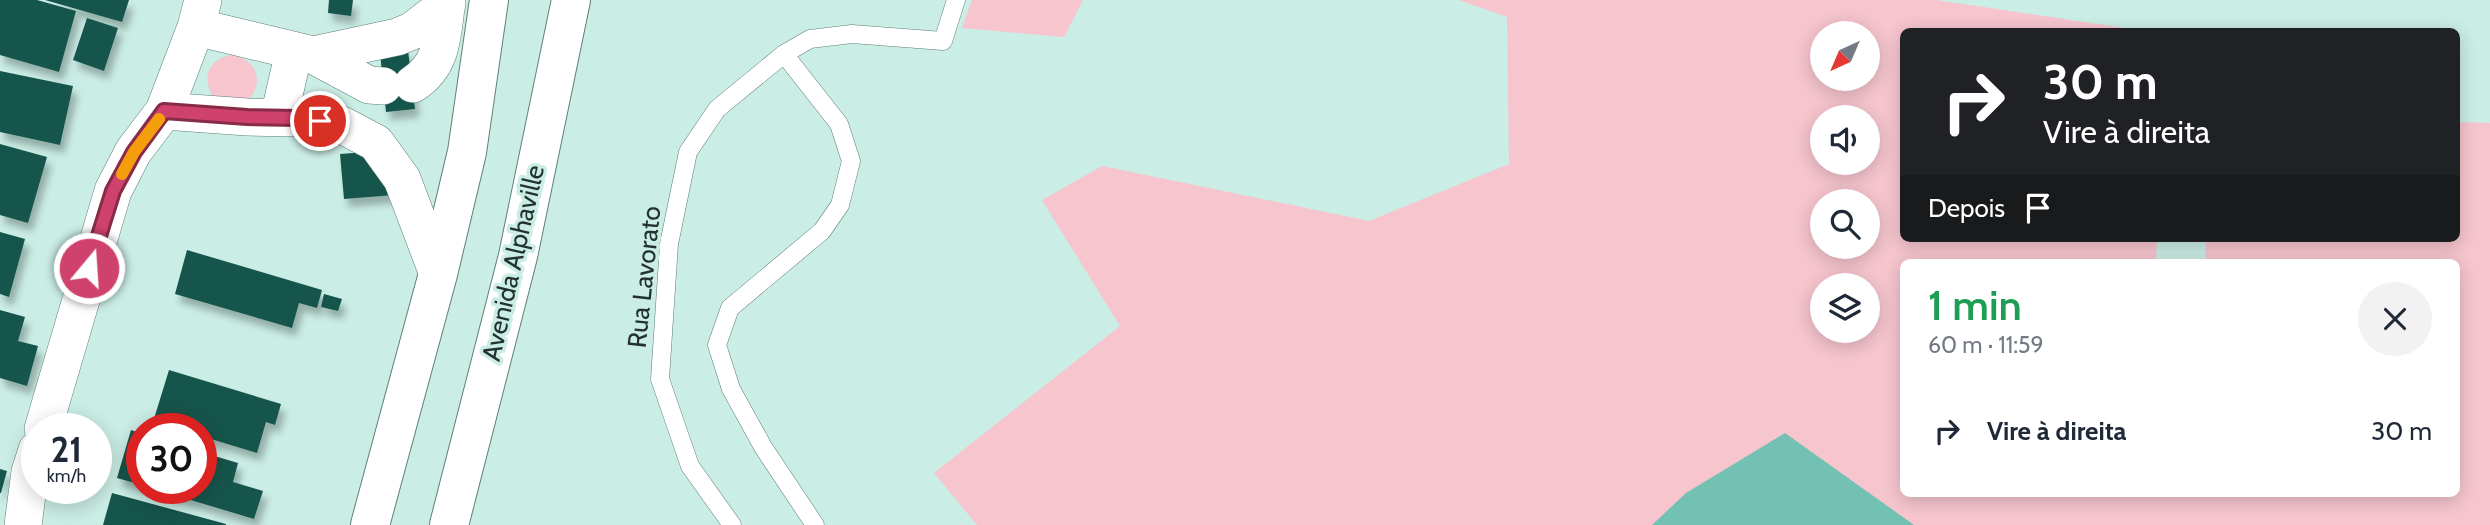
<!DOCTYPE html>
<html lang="pt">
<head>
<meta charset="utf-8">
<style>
  :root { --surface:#fff; --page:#f2f2f3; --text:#1f2937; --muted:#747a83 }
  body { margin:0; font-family:Cabin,sans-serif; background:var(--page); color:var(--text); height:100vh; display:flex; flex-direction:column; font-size:26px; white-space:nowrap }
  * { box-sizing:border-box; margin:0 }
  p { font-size:23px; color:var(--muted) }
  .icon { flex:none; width:38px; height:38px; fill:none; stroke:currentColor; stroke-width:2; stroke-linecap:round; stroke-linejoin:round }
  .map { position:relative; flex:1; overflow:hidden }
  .details { position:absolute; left:1900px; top:259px; width:560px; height:238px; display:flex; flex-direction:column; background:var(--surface); border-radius:10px; box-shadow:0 4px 18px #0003 }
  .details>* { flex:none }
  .top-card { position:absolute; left:1900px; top:28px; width:560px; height:214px; border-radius:10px; box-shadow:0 4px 18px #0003; background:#202124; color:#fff; overflow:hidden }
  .needle { width:46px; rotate:224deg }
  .buttons { position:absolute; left:1810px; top:21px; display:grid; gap:14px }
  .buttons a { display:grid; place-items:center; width:70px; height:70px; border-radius:50%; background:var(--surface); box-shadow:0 4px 18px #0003; font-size:35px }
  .speed { position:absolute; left:21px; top:413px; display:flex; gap:14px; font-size:35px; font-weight:700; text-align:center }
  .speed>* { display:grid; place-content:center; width:91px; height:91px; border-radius:50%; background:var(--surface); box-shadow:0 4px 18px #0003; line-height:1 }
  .speed small { font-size:18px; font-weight:400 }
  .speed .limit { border:10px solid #d22; background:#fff; color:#111 }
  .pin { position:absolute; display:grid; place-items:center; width:60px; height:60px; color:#fff; margin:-30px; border:4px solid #fff; border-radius:50%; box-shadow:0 2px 7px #0007 }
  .me { position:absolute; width:77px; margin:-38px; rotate:18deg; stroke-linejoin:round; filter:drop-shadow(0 0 5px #0008) }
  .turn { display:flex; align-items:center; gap:24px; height:147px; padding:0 28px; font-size:32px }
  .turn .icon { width:91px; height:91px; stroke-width:2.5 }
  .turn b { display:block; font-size:49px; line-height:60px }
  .then { display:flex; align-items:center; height:66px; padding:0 28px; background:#0003; gap:14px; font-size:26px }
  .round { display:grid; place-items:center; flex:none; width:74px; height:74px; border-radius:37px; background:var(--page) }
  .summary { display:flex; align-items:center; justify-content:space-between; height:119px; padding:0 28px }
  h1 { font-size:42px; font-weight:600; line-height:52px; color:#1e9e55 }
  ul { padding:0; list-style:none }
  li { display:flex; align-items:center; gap:21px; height:105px; padding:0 28px }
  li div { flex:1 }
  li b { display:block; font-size:26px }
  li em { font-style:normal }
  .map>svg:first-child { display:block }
  .green { fill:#f6c5ce; fill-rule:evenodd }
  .water { fill:#73c1b2 }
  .building { fill:#16554b; filter:url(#shadow) }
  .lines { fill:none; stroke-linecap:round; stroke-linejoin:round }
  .service-casing { stroke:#5e7f78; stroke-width:19 }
  .minor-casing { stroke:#5e7f78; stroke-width:38 }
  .secondary-casing { stroke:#5e7f78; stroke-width:40 }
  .service { stroke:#fff; stroke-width:18 }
  .minor { stroke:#fff; stroke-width:37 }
  .secondary { stroke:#fff; stroke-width:38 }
  .route-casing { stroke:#872b47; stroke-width:18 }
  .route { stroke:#cf426d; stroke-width:12 }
  .slow { stroke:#f59e0b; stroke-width:12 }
  .labels { text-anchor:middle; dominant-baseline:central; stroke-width:7; stroke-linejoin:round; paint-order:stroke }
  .street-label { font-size:26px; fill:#24322f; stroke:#caede5 }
</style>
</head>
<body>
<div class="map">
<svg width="2490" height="525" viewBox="0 0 2490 525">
  <defs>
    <filter id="shadow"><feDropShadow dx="4.5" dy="8" stdDeviation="3.5" flood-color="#0004"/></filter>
  </defs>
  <rect width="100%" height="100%" fill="#caede5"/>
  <path class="green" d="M 972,0 L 1083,0 L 1064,37 L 962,28 Z
    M 1459,0 L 1936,0 L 2145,31 L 1904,32 L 1904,238 L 2157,238 L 2156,262 L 1904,262 L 1904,494 L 2457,494 L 2457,262 L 2205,262 L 2206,238 L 2457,238 L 2457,122 L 2490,123 L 2490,525 L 977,525 L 934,473 L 1120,326 L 1042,200 L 1102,166 L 1369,221 L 1509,164 L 1507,17 ZM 1822,33 L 1867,33 L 1867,79 L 1822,79 ZM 1822,117 L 1867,117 L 1867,163 L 1822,163 ZM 1822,201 L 1867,201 L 1867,247 L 1822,247 ZM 1822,285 L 1867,285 L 1867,331 L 1822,331 Z
    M 232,55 C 258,59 266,86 245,103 L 214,99 C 201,79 208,58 232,55 Z"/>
  <path class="water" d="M 1785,433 L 1914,525 L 1652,525 L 1686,493 Z"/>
  <path class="building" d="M 0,0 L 37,0 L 76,11 L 59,72 L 0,55 Z
    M 45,0 L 129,0 L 122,22 Z
    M 329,0 L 353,0 L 351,16 L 328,13 Z
    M 87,18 L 118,28 L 104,71 L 73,60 Z
    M 408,50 L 415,109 L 386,112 L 380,53 Z
    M 0,71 L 73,86 L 60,145 L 0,132 Z
    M 0,144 L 47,157 L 28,223 L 0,215 Z
    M 366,152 L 394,195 L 344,199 L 340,154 Z
    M 0,232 L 25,239 L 9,297 L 0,294 Z
    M 187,250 L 322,290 L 317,308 L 299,303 L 292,328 L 175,294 Z
    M 324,294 L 342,299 L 338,311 L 321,307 Z
    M 0,310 L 25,317 L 18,341 L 38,346 L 27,386 L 0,378 Z
    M 169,370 L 281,404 L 275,425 L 266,422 L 257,453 L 201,436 L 201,429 L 175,429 L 153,422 Z
    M 131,430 L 142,434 L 142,485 L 117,478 Z
    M 201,452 L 238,463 L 233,482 L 263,491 L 254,519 L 154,489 L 201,488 Z
    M 0,469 L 7,471 L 1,493 L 0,493 Z
    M 112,493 L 226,524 L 226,525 L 103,525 Z"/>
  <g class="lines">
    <defs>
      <path id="service" d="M 784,54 L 839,124 L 851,161 L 840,205 L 822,231 L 730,308 L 717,345 L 731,389 L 763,447 L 815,525
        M 732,525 L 690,466 L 660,379 L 669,244 L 688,152 L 717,109 L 784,54 L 810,39 L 852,34 L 943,41 L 956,0"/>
      <path id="minor" d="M 196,27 L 313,55 L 369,85 L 383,86
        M 313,55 L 397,37 L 412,31 L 447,4
        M 413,84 C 444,64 442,34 447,0
        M 164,111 L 247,117 L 299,118 L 342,125 L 376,143 L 402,179 L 438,274
        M 279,117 L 294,51
        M 43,429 L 113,191 L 133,152 L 164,111 L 196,27 L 203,0
        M 23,525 L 30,472 L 37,450"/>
      <path id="secondary" d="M 370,525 L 438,274 L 467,152 L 489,0
        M 449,525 L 518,256 L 571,0"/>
    </defs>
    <use href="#service" class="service-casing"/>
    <use href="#minor" class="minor-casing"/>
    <use href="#secondary" class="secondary-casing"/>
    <use href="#service" class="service"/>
    <use href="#minor" class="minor"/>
    <use href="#secondary" class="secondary"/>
  </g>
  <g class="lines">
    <defs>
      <path id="route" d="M 89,268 L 113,191 L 134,152 L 164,111 L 247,117 L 299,118 L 320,121"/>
    </defs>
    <use href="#route" class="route-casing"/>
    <use href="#route" class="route"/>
    <path class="slow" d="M 122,174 L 134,152 L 159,119"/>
  </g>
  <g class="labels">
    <g class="street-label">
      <text transform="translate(513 263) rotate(-77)">Avenida Alphaville</text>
      <text transform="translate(644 277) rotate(-84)">Rua Lavorato</text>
    </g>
  </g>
</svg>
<div class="buttons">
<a><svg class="needle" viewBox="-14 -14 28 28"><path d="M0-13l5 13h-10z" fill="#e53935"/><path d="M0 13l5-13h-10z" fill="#747a83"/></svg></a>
<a><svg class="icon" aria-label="sound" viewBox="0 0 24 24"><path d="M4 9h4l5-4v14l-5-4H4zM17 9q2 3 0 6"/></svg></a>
<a><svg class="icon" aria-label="search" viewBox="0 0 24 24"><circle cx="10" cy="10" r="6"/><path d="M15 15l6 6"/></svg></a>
<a><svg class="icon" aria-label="layers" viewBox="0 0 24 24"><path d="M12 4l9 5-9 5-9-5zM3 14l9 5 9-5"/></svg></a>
</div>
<div class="speed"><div>21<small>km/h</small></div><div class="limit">30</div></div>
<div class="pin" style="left:320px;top:121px;background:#d93025"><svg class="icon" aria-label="arrive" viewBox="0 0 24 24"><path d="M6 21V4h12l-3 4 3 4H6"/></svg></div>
<svg class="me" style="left:89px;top:268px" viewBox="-20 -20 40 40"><circle r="17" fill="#cf426d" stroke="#fff" stroke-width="3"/><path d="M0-11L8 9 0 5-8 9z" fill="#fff"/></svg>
<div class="top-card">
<div class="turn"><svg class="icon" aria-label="right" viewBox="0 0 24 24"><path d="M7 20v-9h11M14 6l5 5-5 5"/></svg><div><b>30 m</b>Vire à direita</div></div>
<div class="then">Depois<svg class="icon" aria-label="arrive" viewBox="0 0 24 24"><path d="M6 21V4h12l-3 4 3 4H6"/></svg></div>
</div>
<section class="details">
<div class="summary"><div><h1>1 min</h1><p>60 m · 11:59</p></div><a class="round"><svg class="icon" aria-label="close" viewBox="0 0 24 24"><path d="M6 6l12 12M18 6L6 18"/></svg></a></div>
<ul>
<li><svg class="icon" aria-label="right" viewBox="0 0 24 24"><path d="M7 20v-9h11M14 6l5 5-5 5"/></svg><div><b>Vire à direita</b></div><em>30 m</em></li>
</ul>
</section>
</div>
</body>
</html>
